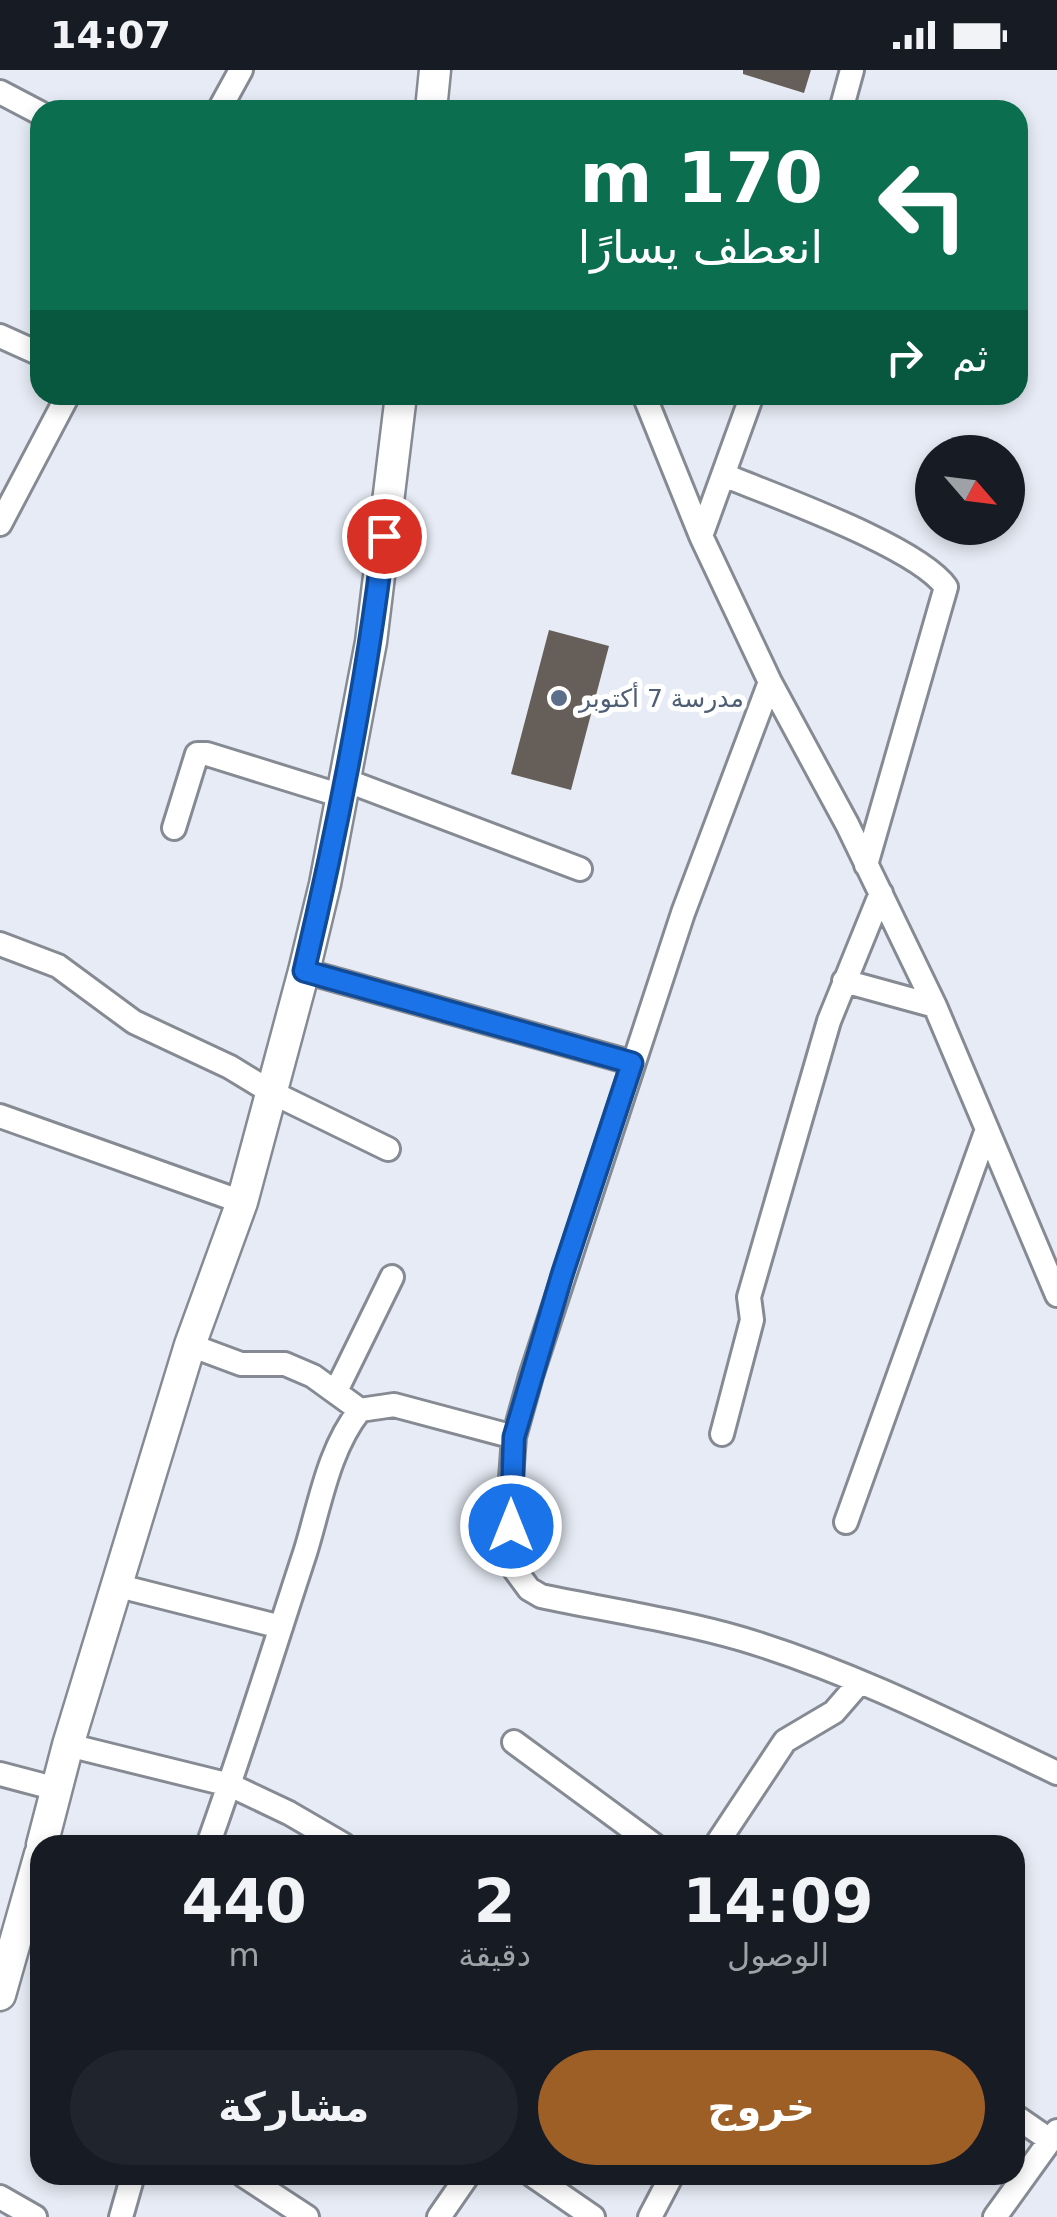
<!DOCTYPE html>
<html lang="ar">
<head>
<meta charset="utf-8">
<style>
  :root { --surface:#171b24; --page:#20242c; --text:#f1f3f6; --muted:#9ea1a6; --accent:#9d5f25 }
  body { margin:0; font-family:"DejaVu Sans","Noto Naskh Arabic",sans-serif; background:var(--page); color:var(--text); direction:rtl; height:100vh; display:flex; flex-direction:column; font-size:38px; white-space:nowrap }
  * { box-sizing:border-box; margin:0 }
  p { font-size:32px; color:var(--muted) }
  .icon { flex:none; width:55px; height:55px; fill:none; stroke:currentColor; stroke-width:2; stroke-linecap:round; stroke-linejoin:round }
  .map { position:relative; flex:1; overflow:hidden; direction:ltr }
  .sheet { position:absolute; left:30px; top:1765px; width:995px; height:350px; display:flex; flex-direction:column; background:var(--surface); border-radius:30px; box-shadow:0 5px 15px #0003; direction:rtl }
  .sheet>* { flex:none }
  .banner { position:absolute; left:30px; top:30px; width:998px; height:305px; border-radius:30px; box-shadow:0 5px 15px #0003; direction:rtl; background:#0b6e4f; color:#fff; overflow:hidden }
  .needle { width:65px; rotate:118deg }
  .buttons { position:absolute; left:915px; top:365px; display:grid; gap:20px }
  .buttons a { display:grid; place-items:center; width:110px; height:110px; border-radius:50%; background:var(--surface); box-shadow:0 5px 15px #0003; font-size:50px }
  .pin { position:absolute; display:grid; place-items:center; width:85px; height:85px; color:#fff; margin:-42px; border:5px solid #fff; border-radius:50%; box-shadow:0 2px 10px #0007 }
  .me { position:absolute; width:110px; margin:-55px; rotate:0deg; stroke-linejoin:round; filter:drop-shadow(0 0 8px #0008) }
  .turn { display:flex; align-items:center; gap:35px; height:210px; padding:0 40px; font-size:45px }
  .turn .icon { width:130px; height:130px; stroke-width:2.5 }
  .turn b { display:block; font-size:70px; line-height:85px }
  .then { display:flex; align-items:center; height:95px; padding:0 40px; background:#0003; gap:20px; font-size:38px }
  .eta { display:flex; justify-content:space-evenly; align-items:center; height:170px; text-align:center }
  .eta b { font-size:60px; font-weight:800; line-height:70px }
  .cta { display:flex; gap:20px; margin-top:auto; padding:20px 40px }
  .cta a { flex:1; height:115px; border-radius:60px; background:var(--accent); color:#fff; font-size:40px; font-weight:800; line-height:115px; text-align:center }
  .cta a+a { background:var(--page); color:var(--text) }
  .status { display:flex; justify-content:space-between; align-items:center; height:70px; padding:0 50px; background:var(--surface); direction:ltr }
  .status svg { height:28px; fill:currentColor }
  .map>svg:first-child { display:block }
  .building { fill:#665e58 }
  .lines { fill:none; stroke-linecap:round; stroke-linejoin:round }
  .street-casing { stroke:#858a93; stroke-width:28 }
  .secondary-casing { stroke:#858a93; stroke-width:35 }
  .street { stroke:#fff; stroke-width:22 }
  .secondary { stroke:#fff; stroke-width:30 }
  .route-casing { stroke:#114b97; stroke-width:25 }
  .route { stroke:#1a73e8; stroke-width:18 }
  .service-dot { fill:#5c6f8a; stroke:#fff; stroke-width:4 }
  .labels { text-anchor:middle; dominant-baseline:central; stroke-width:10; stroke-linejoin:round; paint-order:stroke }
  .service-label { font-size:25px; fill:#4e5e75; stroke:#fff; text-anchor:start }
</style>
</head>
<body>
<div class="status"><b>14:07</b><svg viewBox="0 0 49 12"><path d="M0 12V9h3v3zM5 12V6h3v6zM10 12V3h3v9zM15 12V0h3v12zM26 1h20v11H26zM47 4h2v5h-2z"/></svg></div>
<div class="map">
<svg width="1057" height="2147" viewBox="0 0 1057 2147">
  <rect width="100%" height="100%" fill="#e6ebf5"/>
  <path class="building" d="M 743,0 L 811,0 L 804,23 L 743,4 Z
    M 549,560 L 609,576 L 571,720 L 511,704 Z"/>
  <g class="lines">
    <defs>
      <path id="street" d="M 0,22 L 40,43
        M 219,40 L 241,0
        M 841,40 L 852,0
        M 0,266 L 40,284
        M 644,325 L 701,466 L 770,612 L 847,754 L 935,936 L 1057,1225
        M 724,405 C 774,426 917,476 946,517 L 866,795
        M 0,454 L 68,325
        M 701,466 L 752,325
        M 770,612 L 683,843 L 531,1306 L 514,1367 L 510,1422 L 515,1500 L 529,1519 L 541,1526 C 607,1540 676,1550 742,1569 C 852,1602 954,1654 1057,1703
        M 345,710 L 580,799
        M 174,758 L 197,684 L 207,684 L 342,726
        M 0,874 L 58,896 L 134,952 L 230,997 L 271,1022 L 388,1079
        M 304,901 L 633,993
        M 844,911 L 935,936
        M 0,1046 L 242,1132
        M 190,1275 L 241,1294 L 285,1294 L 313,1306 L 360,1340
        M 336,1321 L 392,1207
        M 722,1364 L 752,1250 L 749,1227 L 829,951 L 881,823
        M 846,1452 L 986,1062
        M 119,1516 L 281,1557
        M 514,1672 L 654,1775
        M 68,1675 L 230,1715 L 289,1743 L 344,1775
        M 0,1704 L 57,1719
        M 208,1775 C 243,1678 273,1580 305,1483 C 320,1435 328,1380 360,1340 L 394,1335 L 514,1367
        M 716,1775 L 785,1671 L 834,1642 L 860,1612
        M 1015,2046 L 1051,2071
        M 243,2105 L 307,2147
        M 532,2105 L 593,2147
        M 0,2127 L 35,2147
        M 121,2147 L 133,2105
        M 439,2147 L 468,2105
        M 650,2147 L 672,2105
        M 995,2147 L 1057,2061"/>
      <path id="secondary" d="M 431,40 L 435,0
        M 42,1775 L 68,1675 L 190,1275 L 242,1132 L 304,901 L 325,814 L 371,572 L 401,325
        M 0,1925 L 40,1784"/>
    </defs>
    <use href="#street" class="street-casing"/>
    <use href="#secondary" class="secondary-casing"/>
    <use href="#street" class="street"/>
    <use href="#secondary" class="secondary"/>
  </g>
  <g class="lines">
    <defs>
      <path id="route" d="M 384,466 C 367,613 338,757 304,901 L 632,993 L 562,1205 L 514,1367 L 511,1456"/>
    </defs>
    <use href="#route" class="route-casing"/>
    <use href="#route" class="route"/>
  </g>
  <circle class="service-dot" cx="559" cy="628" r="10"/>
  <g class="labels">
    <g class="service-label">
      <text x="579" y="628">مدرسة 7 أكتوبر</text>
    </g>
  </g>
</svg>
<div class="buttons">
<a><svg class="needle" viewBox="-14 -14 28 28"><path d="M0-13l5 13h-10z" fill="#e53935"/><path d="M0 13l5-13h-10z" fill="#9ea1a6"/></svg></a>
</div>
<div class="pin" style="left:384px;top:466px;background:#d93025"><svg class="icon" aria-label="arrive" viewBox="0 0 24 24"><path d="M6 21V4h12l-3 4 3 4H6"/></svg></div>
<svg class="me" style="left:511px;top:1456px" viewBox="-20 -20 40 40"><circle r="17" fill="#1a73e8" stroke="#fff" stroke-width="3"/><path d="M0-11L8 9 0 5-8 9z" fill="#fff"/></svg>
<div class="banner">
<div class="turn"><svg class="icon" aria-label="left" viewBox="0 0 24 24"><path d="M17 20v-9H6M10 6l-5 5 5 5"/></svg><div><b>170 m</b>انعطف يسارًا</div></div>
<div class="then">ثم<svg class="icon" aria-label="right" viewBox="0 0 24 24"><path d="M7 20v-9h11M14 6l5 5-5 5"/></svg></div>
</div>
<section class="sheet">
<div class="eta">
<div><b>14:09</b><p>الوصول</p></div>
<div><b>2</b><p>دقيقة</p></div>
<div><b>440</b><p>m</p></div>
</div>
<div class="cta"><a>خروج</a><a>مشاركة</a></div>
</section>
</div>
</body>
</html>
